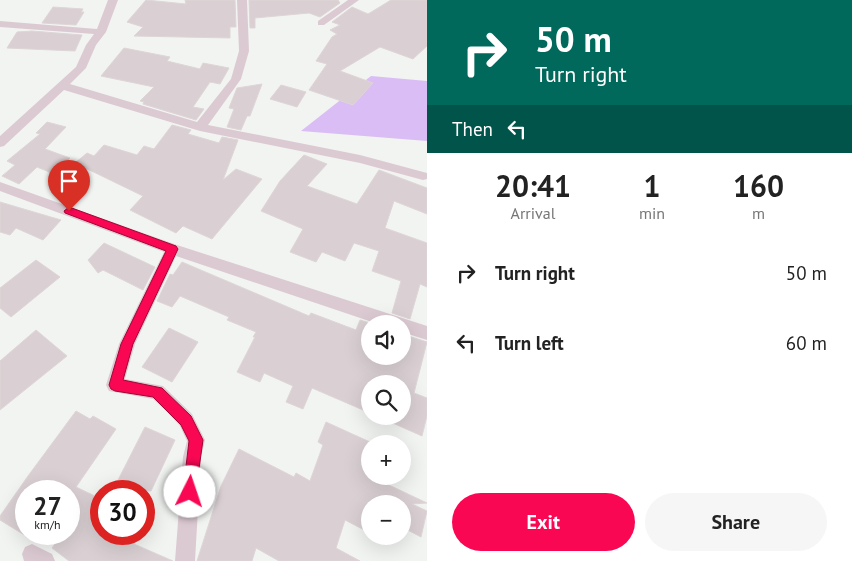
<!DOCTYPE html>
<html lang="en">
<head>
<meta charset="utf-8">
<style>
  :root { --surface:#fff; --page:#f6f6f6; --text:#222; --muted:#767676; --accent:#f90752 }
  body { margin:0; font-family:"PT Sans",sans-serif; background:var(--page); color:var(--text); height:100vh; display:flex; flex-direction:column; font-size:19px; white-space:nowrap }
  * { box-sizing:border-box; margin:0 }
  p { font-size:16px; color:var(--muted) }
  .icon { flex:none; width:28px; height:28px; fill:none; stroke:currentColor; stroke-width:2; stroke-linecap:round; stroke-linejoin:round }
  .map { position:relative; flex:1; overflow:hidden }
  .side { display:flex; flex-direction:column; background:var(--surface); width:425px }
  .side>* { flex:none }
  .hud { background:#00695c; color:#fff; overflow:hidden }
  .controls { position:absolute; left:361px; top:315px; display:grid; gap:10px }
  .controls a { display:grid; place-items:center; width:50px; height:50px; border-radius:50%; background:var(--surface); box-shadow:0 5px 20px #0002; font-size:25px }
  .speed { position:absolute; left:15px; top:480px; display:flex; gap:10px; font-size:25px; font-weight:700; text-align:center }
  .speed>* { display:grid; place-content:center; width:65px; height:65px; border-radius:50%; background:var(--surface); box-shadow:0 5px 20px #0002; line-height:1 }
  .speed small { font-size:12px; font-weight:400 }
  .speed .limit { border:8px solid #d22; background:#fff; color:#111 }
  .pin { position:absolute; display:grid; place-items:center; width:42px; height:42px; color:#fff; margin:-51px -21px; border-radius:50% 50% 50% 0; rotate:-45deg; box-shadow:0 0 5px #0007 }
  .pin .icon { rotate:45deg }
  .me { position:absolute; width:55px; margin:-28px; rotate:4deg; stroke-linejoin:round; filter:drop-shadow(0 0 4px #0008) }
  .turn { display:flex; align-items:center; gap:18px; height:105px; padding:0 25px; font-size:22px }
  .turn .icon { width:65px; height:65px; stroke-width:2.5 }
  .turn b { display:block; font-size:35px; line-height:42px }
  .then { display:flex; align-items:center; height:48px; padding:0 25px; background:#0003; gap:10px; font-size:19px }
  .eta { display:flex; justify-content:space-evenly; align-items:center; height:85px; text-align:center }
  .eta b { font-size:30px; font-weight:700; line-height:35px }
  .primary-button { display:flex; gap:10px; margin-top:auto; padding:10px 25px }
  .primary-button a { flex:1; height:58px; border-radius:30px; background:var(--accent); color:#fff; font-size:20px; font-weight:700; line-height:58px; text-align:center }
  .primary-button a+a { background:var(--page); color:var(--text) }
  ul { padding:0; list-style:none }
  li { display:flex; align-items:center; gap:15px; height:70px; padding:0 25px }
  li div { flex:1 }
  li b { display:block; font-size:19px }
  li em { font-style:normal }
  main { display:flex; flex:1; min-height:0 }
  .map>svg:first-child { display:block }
  .green { fill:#dabdf5 }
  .building { fill:#dad0d3; stroke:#ded5d7 }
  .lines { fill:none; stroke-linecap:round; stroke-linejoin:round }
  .street { fill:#dccad2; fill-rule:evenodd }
  .route { fill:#f90752; stroke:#a20535 }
</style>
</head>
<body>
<main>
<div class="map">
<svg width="427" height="561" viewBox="0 0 427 561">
  <rect width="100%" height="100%" fill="#f2f4f2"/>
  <path class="green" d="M 371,76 L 427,81 L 427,141 L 301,131 Z"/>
  <path class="building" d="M 146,0 L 186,4 L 185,0 L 235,0 L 236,27 L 230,27 L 230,38 L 134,36 L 143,27 L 127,22 Z
    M 249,0 L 338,0 L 340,3 L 320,17 L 309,13 L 255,18 L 255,28 L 250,28 Z
    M 391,0 L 427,0 L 427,46 L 413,59 L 380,47 L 340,71 L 373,83 L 353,105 L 309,90 L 327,64 L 316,61 L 332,37 L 337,34 L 330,30 L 340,25 L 332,22 L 352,7 L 368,14 Z
    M 53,7 L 83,9 L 81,12 L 84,12 L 76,25 L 42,23 Z
    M 32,31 L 82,35 L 75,51 L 7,48 L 17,32 Z
    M 124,48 L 170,57 L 167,61 L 200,69 L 203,63 L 229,68 L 220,84 L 210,82 L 193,107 L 204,109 L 196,120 L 143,104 L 144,102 L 140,101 L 154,87 L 101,76 Z
    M 262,84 L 250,116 L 247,116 L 241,130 L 227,127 L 234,109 L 229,108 L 237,88 Z
    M 281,85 L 306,92 L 297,107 L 270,99 Z
    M 47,122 L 66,127 L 45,149 L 70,158 L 54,174 L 37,167 L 19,184 L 2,176 L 15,165 L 7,161 L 40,134 L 36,133 Z
    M 172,125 L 191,130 L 188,134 L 219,143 L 222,137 L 238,140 L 223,180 L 236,169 L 262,179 L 212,239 L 183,226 L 176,233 L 130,210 L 143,196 L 75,163 L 87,153 L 94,156 L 104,145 L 137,155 L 144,146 L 154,149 Z
    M 304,155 L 327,164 L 307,186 L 357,204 L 379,170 L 427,188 L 427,214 L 394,201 L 385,228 L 427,243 L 427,287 L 420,284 L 410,319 L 392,313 L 401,281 L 372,271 L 379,251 L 354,243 L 345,261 L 322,252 L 316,262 L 290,252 L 303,229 L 261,211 L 280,181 Z
    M 0,202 L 61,220 L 43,240 L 16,228 L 10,235 L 0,232 Z
    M 104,243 L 155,267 L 143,290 L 103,270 L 98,273 L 88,260 Z
    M 36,260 L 60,277 L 11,317 L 0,308 L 0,288 Z
    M 182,262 L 309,316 L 311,313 L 356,330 L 360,320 L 370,323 L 370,356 L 402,356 L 402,334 L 427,342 L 414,393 L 427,398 L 427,416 L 422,436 L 377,416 L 402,416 L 402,384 L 370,384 L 370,413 L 312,388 L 303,409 L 286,402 L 293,386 L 264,373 L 260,382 L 237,372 L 255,337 L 253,337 L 256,332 L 227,320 L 229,317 L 180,296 L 172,307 L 157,301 L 170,274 L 173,275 Z
    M 169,328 L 198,342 L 172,382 L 142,367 Z
    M 36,330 L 67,356 L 0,410 L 0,361 Z
    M 76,411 L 90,419 L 93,416 L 116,429 L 76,487 L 101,499 L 101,534 L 120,534 L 118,537 L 173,561 L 69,561 L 52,548 L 62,534 L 69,534 L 69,491 L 26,491 L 26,536 L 0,520 L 0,516 L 28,476 Z
    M 326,422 L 370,442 L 370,476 L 427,503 L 412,504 L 427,511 L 421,537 L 402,527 L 402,504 L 370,504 L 370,533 L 345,520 L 336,548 L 360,561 L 279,561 L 256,548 L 252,561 L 197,561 L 221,486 L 239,449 L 294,477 L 296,473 L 310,481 L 323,445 L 318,442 Z
    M 145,427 L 175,440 L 151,491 L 132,491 L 116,484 Z"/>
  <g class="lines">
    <path class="street" d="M 108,0 L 118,0 L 106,32 L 96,45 L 86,68 L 70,84 L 197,122 L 231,79 L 239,51 L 237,0 L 247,0 L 249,51 L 241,79 L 208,125 L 360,155 L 427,173 L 427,179 L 423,180 L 360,163 L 200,131 L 64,90 L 4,146 L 0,147 L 0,136 L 76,67 L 86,45 L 94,34 L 0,27 L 0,21 L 97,29 Z
      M 348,0 L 359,0 L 324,25 L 318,25 L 318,21 Z
      M 0,182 L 177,245 L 427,326 L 427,340 L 402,332 L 402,324 L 378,324 L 176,256 L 135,344 L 125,379 L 163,386 L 192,414 L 205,440 L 201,457 L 195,561 L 175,561 L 183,457 L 187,441 L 180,426 L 166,411 L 153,399 L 109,391 L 106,385 L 119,344 L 164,252 L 0,191 Z
      M 32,544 L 52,554 L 55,561 L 24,561 L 22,554 L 25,547 Z"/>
  </g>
  <path class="route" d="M 69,207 L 176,246 L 178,249 L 133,344 L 123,380 L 162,388 L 191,416 L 203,440 L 195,497 L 190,499 L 185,497 L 183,492 L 189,441 L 181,425 L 153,397 L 115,391 L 111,389 L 109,385 L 121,344 L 166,251 L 65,213 L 64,211 Z"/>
</svg>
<div class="controls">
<a><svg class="icon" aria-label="sound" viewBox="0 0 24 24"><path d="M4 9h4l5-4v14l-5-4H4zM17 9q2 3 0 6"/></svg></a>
<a><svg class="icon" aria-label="search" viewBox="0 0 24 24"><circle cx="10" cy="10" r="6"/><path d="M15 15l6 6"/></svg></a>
<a>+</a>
<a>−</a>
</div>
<div class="speed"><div>27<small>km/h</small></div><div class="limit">30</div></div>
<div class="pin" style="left:69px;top:211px;background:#d93025"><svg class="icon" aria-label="arrive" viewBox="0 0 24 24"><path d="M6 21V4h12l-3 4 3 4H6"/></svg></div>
<svg class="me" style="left:190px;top:492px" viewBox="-20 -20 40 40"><circle r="19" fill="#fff"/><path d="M0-13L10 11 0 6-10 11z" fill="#f90752"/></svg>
</div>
<section class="side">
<div class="hud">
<div class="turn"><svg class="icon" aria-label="right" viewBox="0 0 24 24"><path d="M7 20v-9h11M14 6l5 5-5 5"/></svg><div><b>50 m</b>Turn right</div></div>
<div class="then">Then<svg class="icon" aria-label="left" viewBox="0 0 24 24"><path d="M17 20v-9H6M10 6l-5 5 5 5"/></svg></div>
</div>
<div class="eta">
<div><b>20:41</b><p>Arrival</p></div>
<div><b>1</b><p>min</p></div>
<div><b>160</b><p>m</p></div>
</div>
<ul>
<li><svg class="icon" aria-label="right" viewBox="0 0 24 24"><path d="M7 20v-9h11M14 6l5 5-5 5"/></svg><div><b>Turn right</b></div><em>50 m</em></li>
<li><svg class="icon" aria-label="left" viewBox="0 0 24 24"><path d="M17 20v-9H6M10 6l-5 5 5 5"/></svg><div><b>Turn left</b></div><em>60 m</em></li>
</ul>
<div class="primary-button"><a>Exit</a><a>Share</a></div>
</section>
</main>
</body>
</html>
